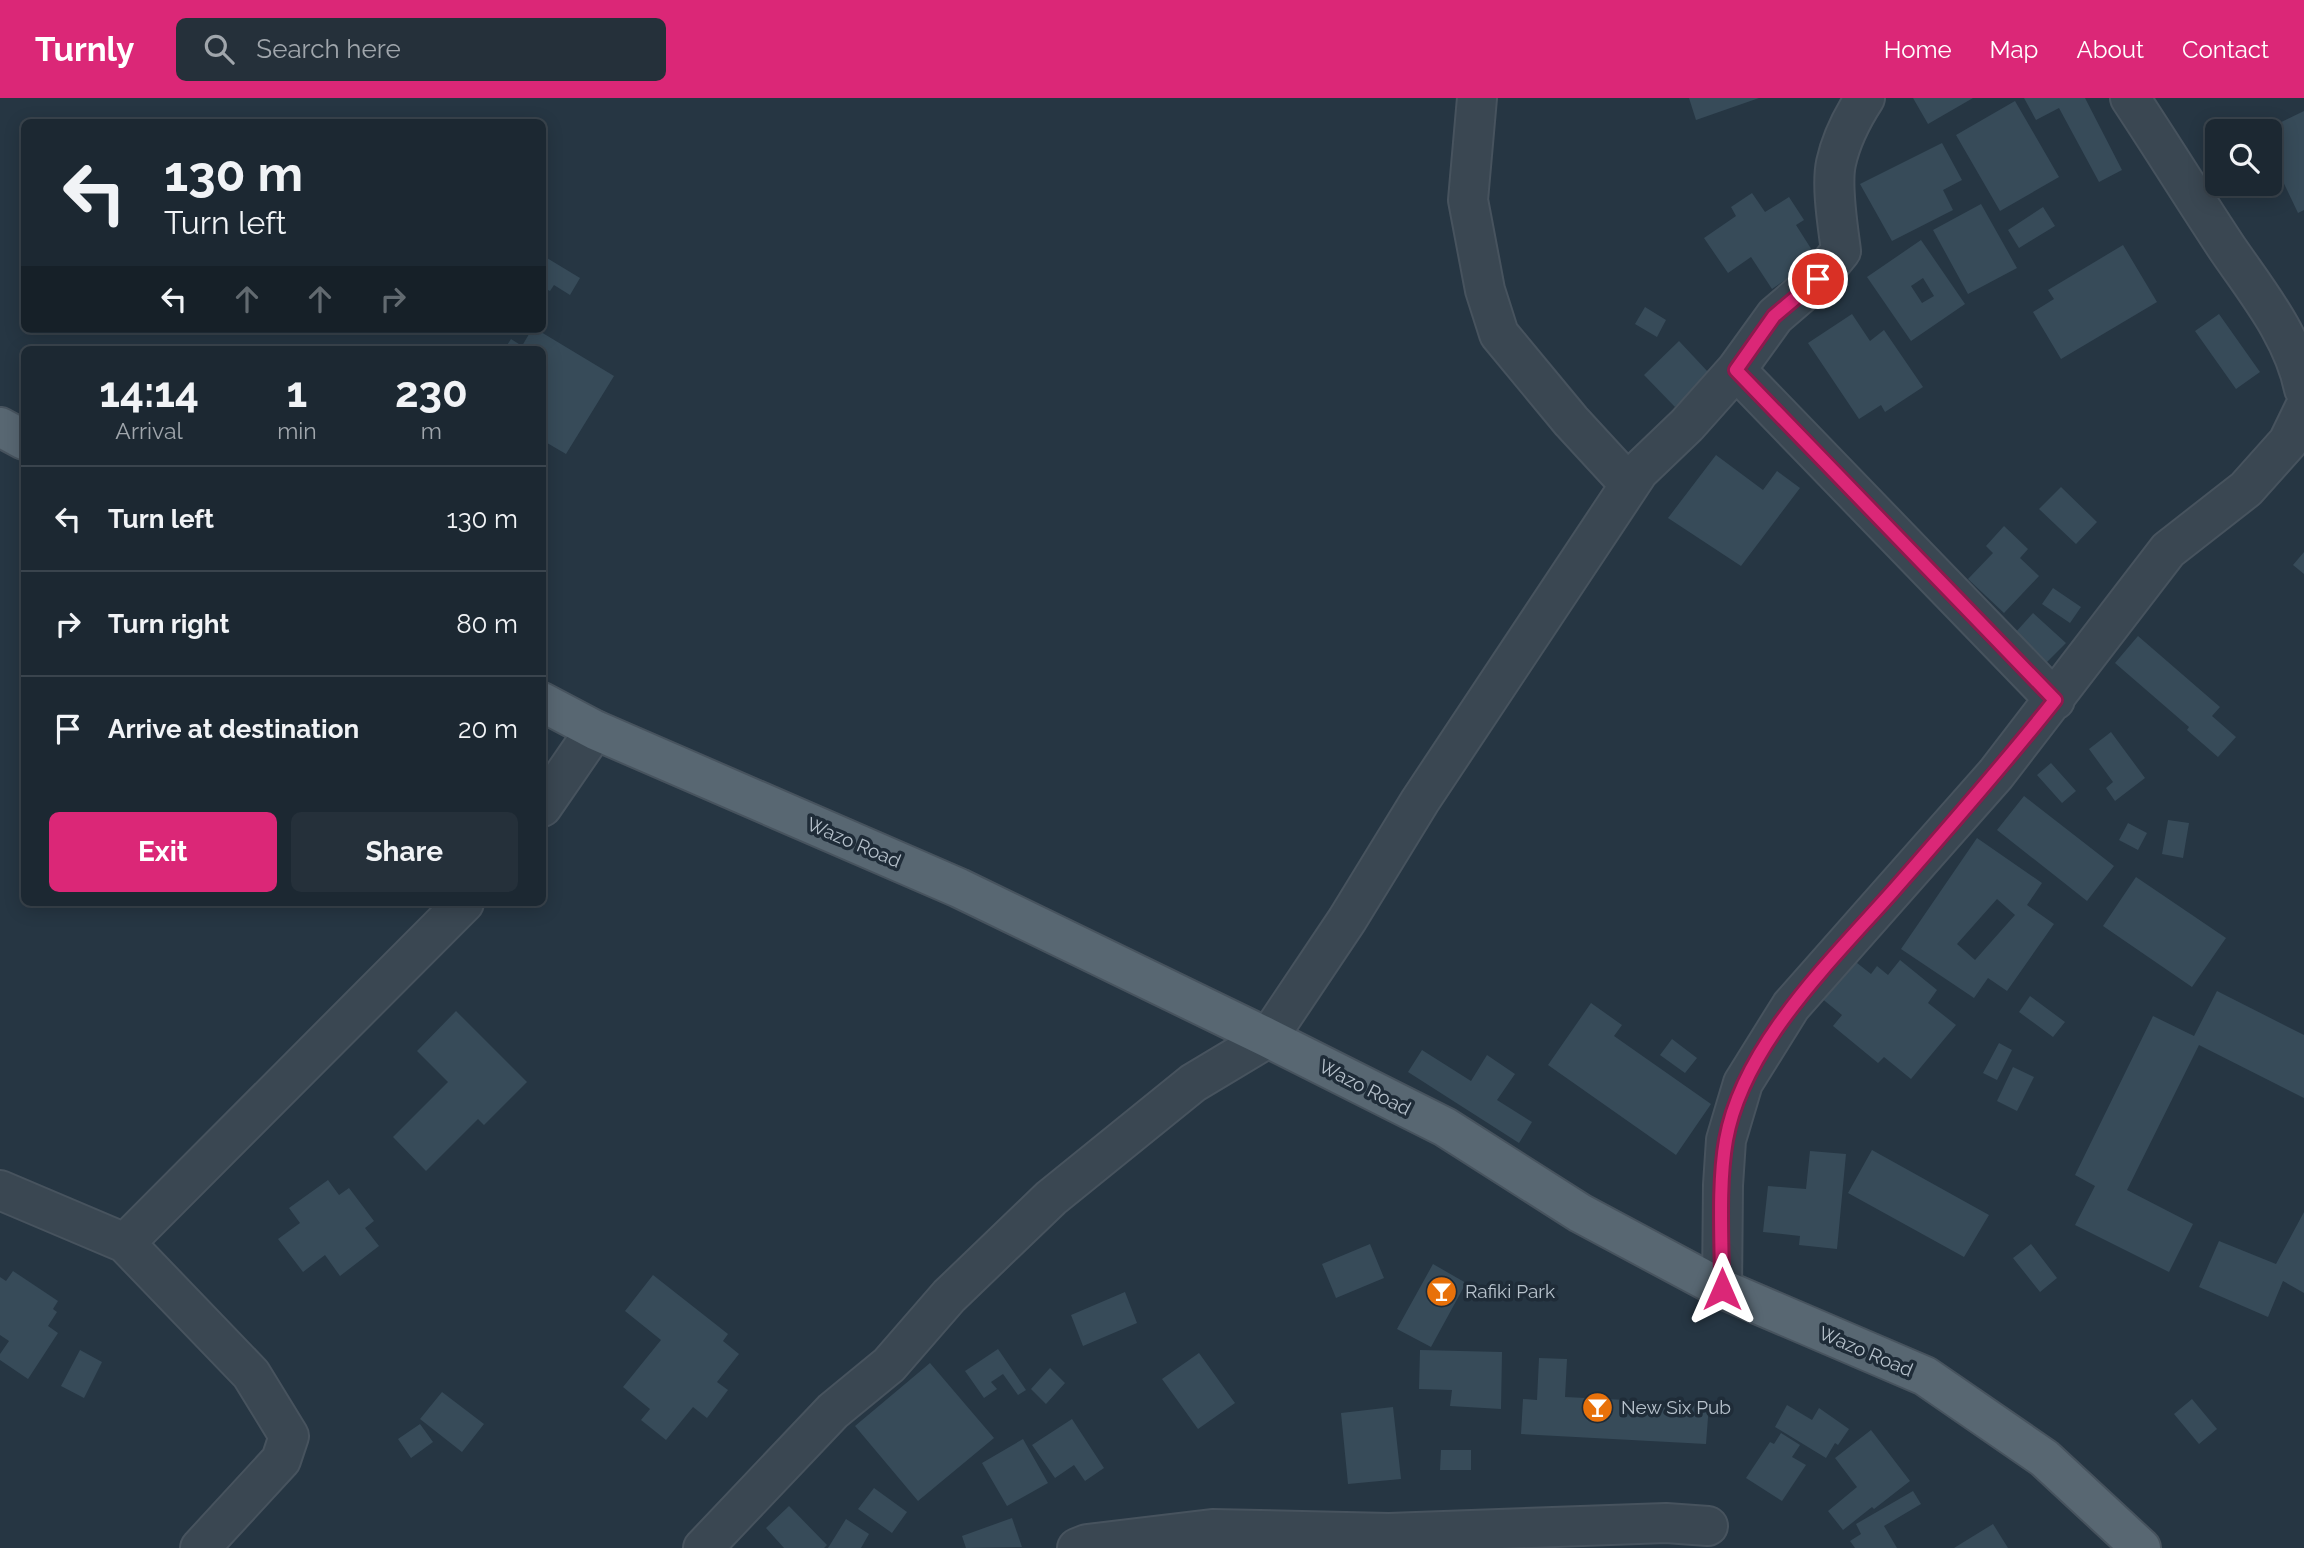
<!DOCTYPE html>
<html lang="en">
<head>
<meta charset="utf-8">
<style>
  :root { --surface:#1c2832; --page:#25303a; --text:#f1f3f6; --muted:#a0a6ac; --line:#3a444d; --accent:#db2777 }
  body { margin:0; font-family:Raleway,sans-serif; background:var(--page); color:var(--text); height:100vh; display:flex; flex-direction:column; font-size:26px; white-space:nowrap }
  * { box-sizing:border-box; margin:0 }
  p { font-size:23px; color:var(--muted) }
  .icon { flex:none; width:38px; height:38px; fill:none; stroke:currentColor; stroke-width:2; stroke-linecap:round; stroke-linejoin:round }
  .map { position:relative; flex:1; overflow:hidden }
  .sheet { position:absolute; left:21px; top:248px; width:525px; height:560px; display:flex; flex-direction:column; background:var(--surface); border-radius:10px; box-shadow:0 4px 18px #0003,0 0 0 2px var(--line) }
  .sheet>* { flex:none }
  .hud { position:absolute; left:21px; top:21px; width:525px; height:214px; border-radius:10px; box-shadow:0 4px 18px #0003,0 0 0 2px var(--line); background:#1c2832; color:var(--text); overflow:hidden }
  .controls { position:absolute; left:2205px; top:21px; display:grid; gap:14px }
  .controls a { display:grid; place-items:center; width:77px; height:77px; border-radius:10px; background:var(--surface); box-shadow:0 4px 18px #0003,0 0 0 2px var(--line); font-size:35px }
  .pin { position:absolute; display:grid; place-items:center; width:60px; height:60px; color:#fff; margin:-30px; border:4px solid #fff; border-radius:50%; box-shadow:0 2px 7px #0007 }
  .me { position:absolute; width:77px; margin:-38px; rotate:0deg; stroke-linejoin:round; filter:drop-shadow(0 0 5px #0008) }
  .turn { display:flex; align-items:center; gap:24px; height:147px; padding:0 28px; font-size:32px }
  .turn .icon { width:91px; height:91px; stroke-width:2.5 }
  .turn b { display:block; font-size:49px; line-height:60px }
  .lanes { display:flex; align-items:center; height:66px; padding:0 28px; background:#0003; justify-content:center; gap:35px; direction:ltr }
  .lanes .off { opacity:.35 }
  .eta { display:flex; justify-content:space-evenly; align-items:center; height:119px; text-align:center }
  .eta b { font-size:42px; font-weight:700; line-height:49px }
  .action { display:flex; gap:14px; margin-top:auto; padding:14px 28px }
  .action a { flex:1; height:80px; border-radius:10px; background:var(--accent); color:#fff; font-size:28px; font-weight:700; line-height:80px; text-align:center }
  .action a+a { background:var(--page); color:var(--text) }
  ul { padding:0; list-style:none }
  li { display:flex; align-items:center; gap:21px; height:105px; padding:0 28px; border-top:2px solid var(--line) }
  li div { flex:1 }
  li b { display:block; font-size:26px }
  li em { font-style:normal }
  header { display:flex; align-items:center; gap:42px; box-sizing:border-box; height:98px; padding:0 35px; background:var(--accent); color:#fff }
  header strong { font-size:33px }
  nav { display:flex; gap:38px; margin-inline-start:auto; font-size:24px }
  .search { width:490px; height:63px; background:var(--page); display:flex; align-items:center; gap:18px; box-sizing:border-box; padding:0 24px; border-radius:10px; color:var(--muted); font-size:26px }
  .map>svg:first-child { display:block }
  .building { fill:#374b59; fill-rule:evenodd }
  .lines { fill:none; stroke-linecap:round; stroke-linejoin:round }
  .minor-casing { stroke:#47535e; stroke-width:42 }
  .major-casing { stroke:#47535e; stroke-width:42 }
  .minor { stroke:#3a4752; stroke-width:38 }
  .major { stroke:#586772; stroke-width:38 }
  .route-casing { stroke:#8e194d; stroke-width:18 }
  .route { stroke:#db2777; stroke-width:12 }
  .labels { text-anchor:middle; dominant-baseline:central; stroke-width:7; stroke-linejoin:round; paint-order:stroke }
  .street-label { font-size:19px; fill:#b7c2cc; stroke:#1f2c38 }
  .poi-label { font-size:19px; fill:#b7c2cc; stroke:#1f2c38; text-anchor:start }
</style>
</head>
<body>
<header>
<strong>Turnly</strong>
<div class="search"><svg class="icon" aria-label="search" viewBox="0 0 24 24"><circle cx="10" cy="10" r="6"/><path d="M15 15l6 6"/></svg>Search here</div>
<nav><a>Home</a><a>Map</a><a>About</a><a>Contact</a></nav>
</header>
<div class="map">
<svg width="2304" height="1450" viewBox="0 0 2304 1450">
  <rect width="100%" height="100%" fill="#263643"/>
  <path class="building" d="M 1689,0 L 1759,0 L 1696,22 Z
    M 1913,0 L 1973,0 L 1928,26 Z
    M 2024,0 L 2085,0 L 2122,72 L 2099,84 L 2059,10 L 2036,22 Z
    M 2015,3 L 2059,79 L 2000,113 L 1956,37 Z
    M 2304,13 L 2304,112 L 2298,115 L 2278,73 L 2270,76 L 2270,33 L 2263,33 Z
    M 1942,45 L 1962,82 L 1943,92 L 1953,112 L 1892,143 L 1860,86 Z
    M 1752,95 L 1765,114 L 1789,99 L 1804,122 L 1796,127 L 1817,160 L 1772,191 L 1751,159 L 1728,175 L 1704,140 L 1736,118 L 1731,109 Z
    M 1981,106 L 2017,170 L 1968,196 L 1933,132 Z
    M 2043,109 L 2055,128 L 2019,150 L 2008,132 Z
    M 1921,142 L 1965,206 L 1911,243 L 1867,179 ZM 1923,180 L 1934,198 L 1922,205 L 1911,188 Z
    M 2123,147 L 2157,204 L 2061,261 L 2033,214 L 2054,201 L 2048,192 Z
    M 542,157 L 580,180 L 570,197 L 554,187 L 550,193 L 542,189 Z
    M 1645,209 L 1666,222 L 1657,239 L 1635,226 Z
    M 1852,216 L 1870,243 L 1884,232 L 1923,289 L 1885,314 L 1881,307 L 1859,321 L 1808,245 Z
    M 2219,216 L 2260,274 L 2236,291 L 2195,233 Z
    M 532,231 L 536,231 L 614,278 L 566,356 L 542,342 L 542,252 L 504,252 L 511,241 L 522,248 Z
    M 1679,243 L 1709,275 L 1675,309 L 1644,277 Z
    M 1716,357 L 1763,392 L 1777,373 L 1800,390 L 1741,468 L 1668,420 Z
    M 2061,389 L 2097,424 L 2076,446 L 2039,411 Z
    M 2004,428 L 2028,451 L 2020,460 L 2039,478 L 2004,515 L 1968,481 L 1993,455 L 1986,448 Z
    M 2304,454 L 2304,476 L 2293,467 Z
    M 2053,490 L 2081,509 L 2070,525 L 2042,506 Z
    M 2033,515 L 2066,545 L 2046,565 L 2015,535 Z
    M 2138,538 L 2220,609 L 2212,618 L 2236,639 L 2218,659 L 2187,632 L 2189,629 L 2115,565 Z
    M 2111,634 L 2145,680 L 2115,703 L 2106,690 L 2113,684 L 2089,651 Z
    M 2051,665 L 2076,693 L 2062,705 L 2037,677 Z
    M 2024,698 L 2114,768 L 2087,803 L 1997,732 Z
    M 2168,722 L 2189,725 L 2183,760 L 2162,756 Z
    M 2128,725 L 2147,735 L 2138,752 L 2119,742 Z
    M 1977,740 L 2042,785 L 2027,807 L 2054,826 L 2007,893 L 1988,880 L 1974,900 L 1901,851 ZM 1997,801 L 2015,817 L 1975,862 L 1957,846 Z
    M 2136,779 L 2226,840 L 2192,889 L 2103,828 Z
    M 1852,861 L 1871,876 L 1877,868 L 1888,877 L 1900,862 L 1937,892 L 1928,905 L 1956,927 L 1911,981 L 1884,959 L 1878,965 L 1833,928 L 1842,917 L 1820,899 Z
    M 2217,893 L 2304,937 L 2304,1000 L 2199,947 L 2127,1092 L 2193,1126 L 2169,1174 L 2075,1127 L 2095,1088 L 2075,1077 L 2153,918 L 2194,938 Z
    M 2030,898 L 2065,924 L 2053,939 L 2019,914 Z
    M 1591,905 L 1622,927 L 1614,938 L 1711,1006 L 1676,1057 L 1548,967 Z
    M 456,913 L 527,984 L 484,1027 L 478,1021 L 426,1073 L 393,1039 L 448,984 L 417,953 Z
    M 1672,941 L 1697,960 L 1685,975 L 1660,957 Z
    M 1999,945 L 2012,952 L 1997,982 L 1983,975 Z
    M 1422,952 L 1471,983 L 1487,957 L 1515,976 L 1497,1002 L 1532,1024 L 1519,1045 L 1408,974 Z
    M 2013,969 L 2034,979 L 2017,1013 L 1997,1003 Z
    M 1872,1052 L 1989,1117 L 1964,1159 L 1848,1095 Z
    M 1810,1053 L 1846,1056 L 1837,1151 L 1799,1147 L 1800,1138 L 1763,1134 L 1768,1088 L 1806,1091 Z
    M 328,1082 L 339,1097 L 349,1090 L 374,1123 L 365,1130 L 379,1148 L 340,1178 L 325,1157 L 303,1174 L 278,1141 L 300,1125 L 289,1110 Z
    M 2304,1114 L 2304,1195 L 2283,1183 L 2268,1219 L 2199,1189 L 2219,1143 L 2276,1166 Z
    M 1370,1146 L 1384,1180 L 1336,1200 L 1322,1166 Z
    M 2031,1146 L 2057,1180 L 2040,1194 L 2013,1160 Z
    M 1433,1166 L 1466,1185 L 1431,1249 L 1397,1231 Z
    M 13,1173 L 58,1203 L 53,1211 L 57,1214 L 48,1228 L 58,1235 L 28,1281 L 0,1262 L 0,1256 L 9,1243 L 0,1237 L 0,1179 L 6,1183 Z
    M 653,1177 L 728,1236 L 723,1243 L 739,1256 L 717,1284 L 728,1292 L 707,1320 L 693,1309 L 666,1342 L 641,1322 L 650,1311 L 623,1289 L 661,1242 L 625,1213 Z
    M 1125,1194 L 1137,1225 L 1083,1248 L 1071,1217 Z
    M 998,1251 L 1026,1292 L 1018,1297 L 1003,1276 L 991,1284 L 997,1291 L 984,1300 L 965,1273 Z
    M 80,1252 L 102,1264 L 84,1300 L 61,1288 Z
    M 1420,1252 L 1502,1254 L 1501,1311 L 1450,1308 L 1452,1292 L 1419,1291 Z
    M 1199,1255 L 1235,1305 L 1198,1331 L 1162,1281 Z
    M 1539,1260 L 1567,1261 L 1565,1299 L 1709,1306 L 1706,1346 L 1521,1336 L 1523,1301 L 1537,1302 Z
    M 930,1265 L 994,1340 L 918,1403 L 855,1328 Z
    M 1050,1270 L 1065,1285 L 1046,1306 L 1031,1291 Z
    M 442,1294 L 484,1326 L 462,1354 L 420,1321 Z
    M 2192,1301 L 2217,1331 L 2199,1346 L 2174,1316 Z
    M 1787,1307 L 1812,1322 L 1819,1310 L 1849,1331 L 1838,1347 L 1835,1345 L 1826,1360 L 1775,1329 Z
    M 1393,1309 L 1401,1381 L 1348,1386 L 1341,1315 Z
    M 1072,1321 L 1104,1370 L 1085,1383 L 1074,1367 L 1055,1380 L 1032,1347 Z
    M 420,1326 L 433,1344 L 411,1360 L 398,1341 Z
    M 1871,1332 L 1910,1383 L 1874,1411 L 1872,1409 L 1843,1432 L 1828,1413 L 1857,1389 L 1835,1360 Z
    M 1781,1335 L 1800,1347 L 1792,1359 L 1806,1367 L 1782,1403 L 1746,1380 L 1770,1344 L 1774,1346 Z
    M 1023,1341 L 1048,1385 L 1007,1408 L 982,1365 Z
    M 1441,1352 L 1471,1352 L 1471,1372 L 1440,1372 Z
    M 874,1390 L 907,1414 L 892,1435 L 858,1411 Z
    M 1913,1393 L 1921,1406 L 1884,1428 L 1897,1450 L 1855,1450 L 1850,1443 L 1861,1436 L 1856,1426 Z
    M 789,1408 L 827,1447 L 824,1450 L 784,1450 L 766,1430 Z
    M 1012,1420 L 1022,1449 L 966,1450 L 962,1438 Z
    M 846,1421 L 869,1436 L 861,1450 L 828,1450 Z
    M 1993,1426 L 2008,1450 L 1954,1450 Z"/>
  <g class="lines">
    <defs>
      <path id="minor" d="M 1477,0 L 1468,102 L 1485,192 L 1499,236 L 1571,323 L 1629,386
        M 2130,0 C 2163,50 2194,100 2227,150 C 2257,194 2293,237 2304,291
        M 1736,272 L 2055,602
        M 542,709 L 595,632
        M 0,1092 L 125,1145 L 251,1276 L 289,1338 L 281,1362 L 200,1450
        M 125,1145 L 464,805
        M 1722,1191 L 1723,1087 L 1726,1042 L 1743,985 L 1791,908 L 1996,676 L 2168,452 L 2246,391 L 2288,344 L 2304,311
        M 703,1450 L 833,1313 L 889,1267 L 949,1198 L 1051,1100 L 1193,985 L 1268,940 L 1347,822 L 1420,703 L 1639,373 L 1687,327 L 1736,272 L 1775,218 L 1818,181 L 1841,153 C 1838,129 1831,88 1836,65 C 1841,42 1852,20 1865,0
        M 1077,1450 L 1087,1446 L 1212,1431 L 1389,1435 L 1666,1425 L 1708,1428"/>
      <path id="major" d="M 0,329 L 24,342
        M 542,604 L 595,632 L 959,790 L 1268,940 L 1445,1029 L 1580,1115 L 1722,1191 L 1925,1278 L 2044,1360 L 2141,1450"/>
    </defs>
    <use href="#minor" class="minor-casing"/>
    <use href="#major" class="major-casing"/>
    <use href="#minor" class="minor"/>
    <use href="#major" class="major"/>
  </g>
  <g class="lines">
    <defs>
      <path id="route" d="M 1722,1191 C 1722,1145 1718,1087 1726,1042 C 1743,947 1831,863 1893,793 C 1948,730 2003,668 2055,602 L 1736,272 L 1774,218 L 1818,181"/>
    </defs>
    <use href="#route" class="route-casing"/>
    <use href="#route" class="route"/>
  </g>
  <defs>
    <symbol id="bar-disc" viewBox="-11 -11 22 22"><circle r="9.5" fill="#e8710a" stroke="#1f2c38"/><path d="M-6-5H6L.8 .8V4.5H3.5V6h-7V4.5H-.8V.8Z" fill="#fff"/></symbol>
  </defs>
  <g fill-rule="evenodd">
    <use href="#bar-disc" x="1424" y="1176" width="35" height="35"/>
    <use href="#bar-disc" x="1580" y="1292" width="35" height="35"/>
  </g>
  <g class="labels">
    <g class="street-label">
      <text transform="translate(854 744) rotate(23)">Wazo Road</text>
      <text transform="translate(1365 989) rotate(27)">Wazo Road</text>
      <text transform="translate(1866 1253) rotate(23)">Wazo Road</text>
    </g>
    <g class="poi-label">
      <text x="1465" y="1193">Rafiki Park</text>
      <text x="1621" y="1309">New Six Pub</text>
    </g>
  </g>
</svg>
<div class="controls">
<a><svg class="icon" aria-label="search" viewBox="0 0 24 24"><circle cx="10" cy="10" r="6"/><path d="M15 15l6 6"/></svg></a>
</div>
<div class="pin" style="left:1818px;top:181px;background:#d93025"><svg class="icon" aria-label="arrive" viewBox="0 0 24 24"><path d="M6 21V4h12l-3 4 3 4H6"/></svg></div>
<svg class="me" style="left:1722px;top:1191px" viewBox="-20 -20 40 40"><path d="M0-17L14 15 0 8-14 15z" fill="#db2777" stroke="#fff" stroke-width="4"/></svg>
<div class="hud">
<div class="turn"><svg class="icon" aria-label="left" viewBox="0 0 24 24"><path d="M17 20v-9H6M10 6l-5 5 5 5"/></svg><div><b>130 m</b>Turn left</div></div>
<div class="lanes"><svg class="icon" aria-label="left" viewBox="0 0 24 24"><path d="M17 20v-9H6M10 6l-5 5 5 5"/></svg><svg class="icon off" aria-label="ahead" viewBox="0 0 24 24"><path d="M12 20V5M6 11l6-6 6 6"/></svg><svg class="icon off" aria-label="ahead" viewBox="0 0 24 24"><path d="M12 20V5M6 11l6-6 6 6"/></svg><svg class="icon off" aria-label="right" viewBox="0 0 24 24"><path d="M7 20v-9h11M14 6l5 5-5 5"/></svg></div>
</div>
<section class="sheet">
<div class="eta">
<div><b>14:14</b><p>Arrival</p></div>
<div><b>1</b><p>min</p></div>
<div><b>230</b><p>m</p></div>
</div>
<ul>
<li><svg class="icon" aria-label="left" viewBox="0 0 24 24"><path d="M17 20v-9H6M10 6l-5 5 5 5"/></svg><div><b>Turn left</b></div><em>130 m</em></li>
<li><svg class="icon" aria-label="right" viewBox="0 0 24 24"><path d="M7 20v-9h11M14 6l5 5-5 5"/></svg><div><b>Turn right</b></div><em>80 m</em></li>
<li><svg class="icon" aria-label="arrive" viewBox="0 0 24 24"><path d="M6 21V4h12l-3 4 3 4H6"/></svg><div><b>Arrive at destination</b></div><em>20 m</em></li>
</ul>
<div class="action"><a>Exit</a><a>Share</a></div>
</section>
</div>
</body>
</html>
